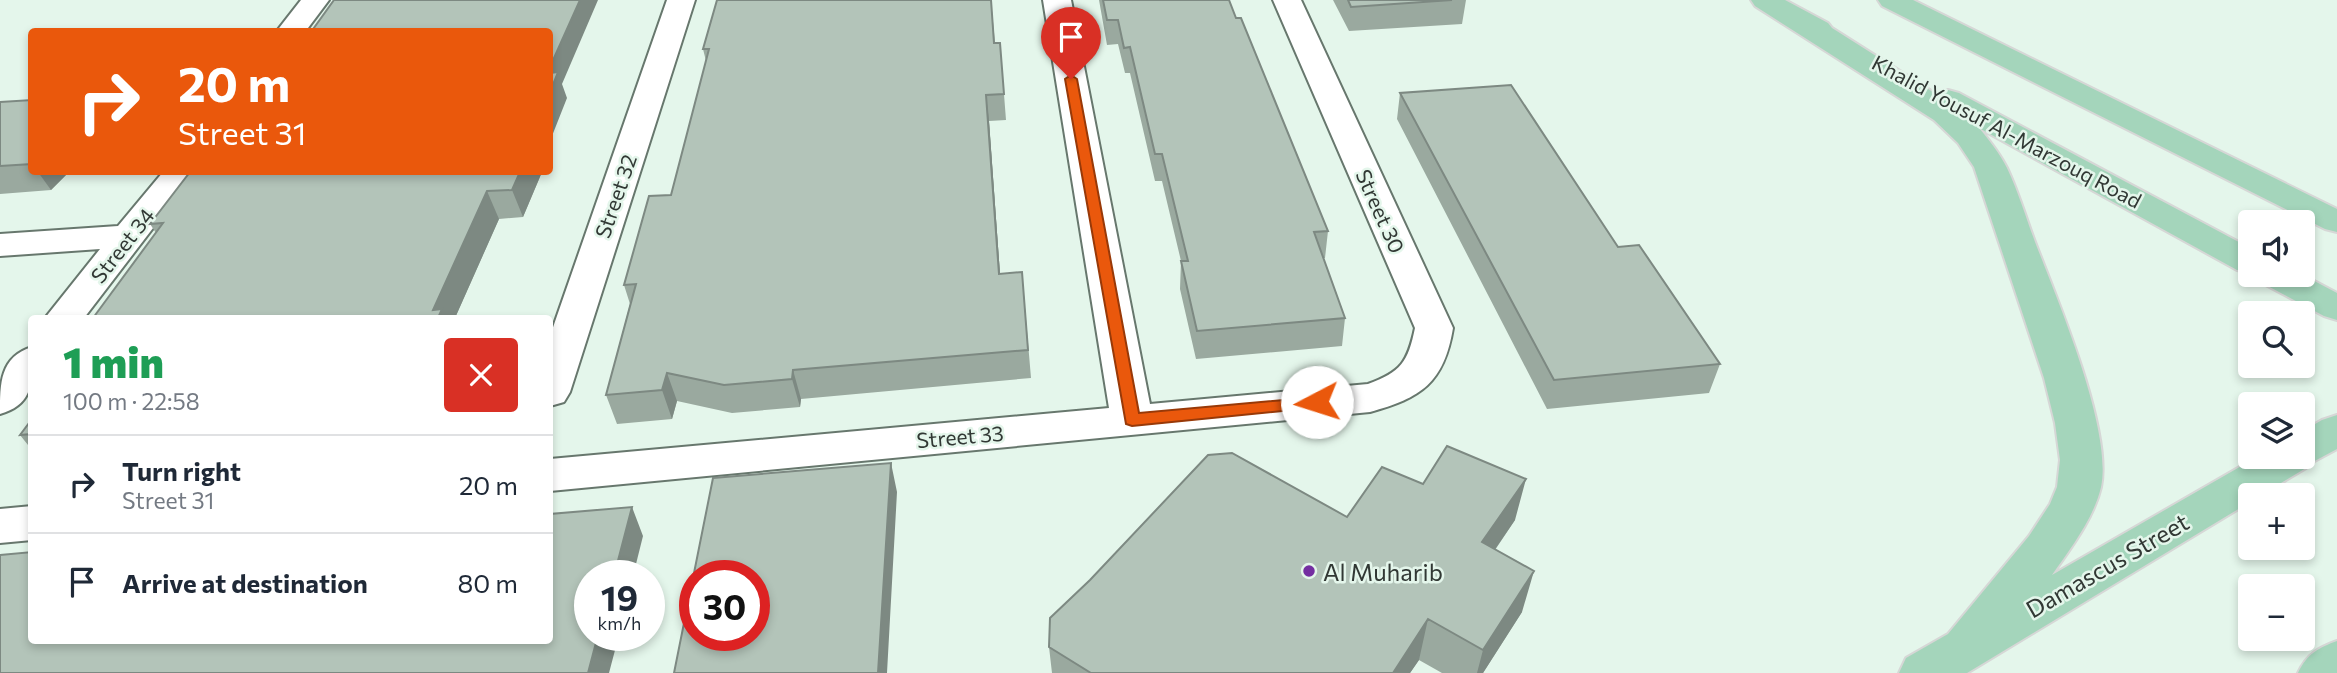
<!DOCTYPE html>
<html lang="en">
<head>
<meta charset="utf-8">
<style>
  :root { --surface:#fff; --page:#f2f2f3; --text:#1f2937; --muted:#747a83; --line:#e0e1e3 }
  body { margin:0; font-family:Commissioner,sans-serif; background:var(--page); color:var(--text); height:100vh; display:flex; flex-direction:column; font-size:26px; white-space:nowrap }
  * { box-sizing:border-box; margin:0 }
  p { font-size:23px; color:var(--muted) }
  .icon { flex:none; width:38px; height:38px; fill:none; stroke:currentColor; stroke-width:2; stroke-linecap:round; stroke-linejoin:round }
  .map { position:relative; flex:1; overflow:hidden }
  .drawer { position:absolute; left:28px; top:315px; width:525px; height:329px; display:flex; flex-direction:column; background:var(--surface); border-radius:7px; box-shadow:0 4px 10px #0003 }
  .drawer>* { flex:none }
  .banner { position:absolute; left:28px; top:28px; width:525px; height:147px; border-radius:7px; box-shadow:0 4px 10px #0003; background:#ea580c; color:#fff; overflow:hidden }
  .fabs { position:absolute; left:2238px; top:210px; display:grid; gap:14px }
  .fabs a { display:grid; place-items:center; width:77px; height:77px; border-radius:7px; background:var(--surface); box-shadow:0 4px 10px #0003; font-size:35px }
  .speed { position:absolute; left:574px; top:560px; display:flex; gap:14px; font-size:35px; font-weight:700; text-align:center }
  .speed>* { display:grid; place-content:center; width:91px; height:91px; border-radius:50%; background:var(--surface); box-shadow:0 4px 10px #0003; line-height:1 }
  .speed small { font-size:18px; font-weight:400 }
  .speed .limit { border:10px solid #d22; background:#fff; color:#111 }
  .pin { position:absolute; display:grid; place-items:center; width:60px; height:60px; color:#fff; margin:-72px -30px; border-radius:50% 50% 50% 0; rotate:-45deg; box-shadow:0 0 7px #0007 }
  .pin .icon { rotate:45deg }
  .me { position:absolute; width:77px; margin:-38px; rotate:265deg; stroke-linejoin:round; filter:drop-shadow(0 0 5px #0008) }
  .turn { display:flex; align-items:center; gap:24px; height:147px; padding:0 35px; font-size:32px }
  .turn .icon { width:91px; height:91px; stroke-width:2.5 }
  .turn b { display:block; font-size:49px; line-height:60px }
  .round { display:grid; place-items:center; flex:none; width:74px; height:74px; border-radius:7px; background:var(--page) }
  .headline { display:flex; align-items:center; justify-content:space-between; height:119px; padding:0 35px }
  h1 { font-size:42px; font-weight:800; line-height:52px; color:#1e9e55 }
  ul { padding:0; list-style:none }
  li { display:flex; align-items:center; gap:21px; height:98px; padding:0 35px; border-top:2px solid var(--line) }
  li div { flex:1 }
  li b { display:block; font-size:26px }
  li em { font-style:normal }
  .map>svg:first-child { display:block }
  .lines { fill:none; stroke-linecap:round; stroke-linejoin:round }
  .minor-casing { stroke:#67776d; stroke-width:4 }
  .major-casing { stroke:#d6d7d6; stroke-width:4 }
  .minor { fill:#fff; fill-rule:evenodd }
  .major { fill:#a4d5bb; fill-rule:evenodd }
  .wall { fill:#9aa99f }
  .shaded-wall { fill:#7d8982 }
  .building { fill:#b3c4b9; stroke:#7d8982; stroke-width:2; fill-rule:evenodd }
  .route { fill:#ea580c; stroke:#983908; stroke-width:2 }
  .poi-dot { fill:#742ea1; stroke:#e4f6eb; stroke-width:2.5 }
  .labels { text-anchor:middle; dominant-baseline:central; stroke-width:5; stroke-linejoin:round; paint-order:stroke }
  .street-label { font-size:21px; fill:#313834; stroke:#e4f6eb }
  .near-street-label { font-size:24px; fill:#313834; stroke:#e4f6eb }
  .near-poi-label { font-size:24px; fill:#313834; stroke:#e4f6eb; text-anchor:start }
</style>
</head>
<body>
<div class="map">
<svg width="2337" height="673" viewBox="0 0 2337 673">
  <rect width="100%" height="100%" fill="#e4f6eb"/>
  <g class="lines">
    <defs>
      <path id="minor" d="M 301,0 L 329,0 L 305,32 L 276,32 Z
        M 667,0 L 695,0 L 570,392 L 564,402 L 550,406 L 550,336 Z
        M 1043,0 L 1071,0 L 1150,404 L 1368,384 C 1401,372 1408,362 1415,328 L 1273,0 L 1301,0 L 1453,328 C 1444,383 1421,398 1370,412 L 550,491 L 550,459 L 1109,408 Z
        M 163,172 L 196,172 L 84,318 L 45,318 L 100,249 L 0,256 L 0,234 L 118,226 Z
        M 32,347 C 32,378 36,404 0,414 C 0,383 0,357 32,347 Z
        M 32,506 L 32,540 L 0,543 L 0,509 Z"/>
      <path id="major" d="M 1751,0 L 1785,0 L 1828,23 L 1832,28 L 1936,94 L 1948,90 L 1959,93 L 2250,248 L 2250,273 L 2237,270 L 1979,128 C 1989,140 2000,154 2007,168 C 2018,191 2026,218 2035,242 C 2057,299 2113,430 2101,487 C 2094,518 2070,549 2052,575 L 2257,457 L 2303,457 L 2303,431 L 2322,420 L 2337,415 L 2337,449 L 2309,464 L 2306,468 L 2261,495 L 2250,495 L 2250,502 L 1967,673 L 1899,673 L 1906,658 L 1948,634 L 2029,536 L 2050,504 L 2057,487 L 2060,460 L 2055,423 L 2044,378 L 1974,167 L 1958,143 L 1934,120 L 1755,6 Z
        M 1878,0 L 1913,0 L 2337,209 L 2337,232 L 2325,229 L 1882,6 Z
        M 2257,275 L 2303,275 L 2337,293 L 2337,320 L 2324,316 L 2262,283 Z
        M 2337,641 L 2337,673 L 2298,673 C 2307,654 2318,648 2337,641 Z"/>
    </defs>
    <use href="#minor" class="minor-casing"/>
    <use href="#major" class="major-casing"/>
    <use href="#minor" class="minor"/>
    <use href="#major" class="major"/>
  </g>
  <path class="wall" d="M 717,0 L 991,0 L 995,43 L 1000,43 L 1006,120 L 989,121 L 1000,274 L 1022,272 L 1031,378 L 801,399 L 800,407 L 732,413 L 677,401 L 672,419 L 617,424 L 606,395 L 630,304 L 624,285 L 671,195 L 706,61 L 703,49 Z
    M 1099,0 L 1229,0 L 1236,18 L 1328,231 L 1325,258 L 1323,258 L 1345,318 L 1342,346 L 1196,359 L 1180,289 L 1181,261 L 1162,181 L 1155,181 L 1130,73 L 1125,73 L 1118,44 L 1107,45 Z
    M 1333,0 L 1466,0 L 1462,24 L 1349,31 Z
    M 1400,93 L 1618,247 L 1720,364 L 1709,393 L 1547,409 L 1397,119 Z
    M 32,100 L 32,172 L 69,172 L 51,190 L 0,194 L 0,102 Z
    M 190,172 L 542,172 L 523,217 L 499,219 L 455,318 L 93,318 L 156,233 L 150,224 Z
    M 32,419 L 32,450 L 20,435 Z
    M 1423,484 L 1515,520 L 1495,550 L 1522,612 L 1483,673 L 1442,673 L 1419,660 L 1410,673 L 1052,673 L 1049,647 Z"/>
  <path class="shaded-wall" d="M 580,0 L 598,0 L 562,84 L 567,98 L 550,141 L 550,67 Z
    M 986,95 L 989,121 L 1002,302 L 999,274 Z
    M 38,172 L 69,172 L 51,190 Z
    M 520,172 L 542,172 L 523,217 L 512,190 Z
    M 487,191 L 499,219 L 455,318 L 437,318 L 433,310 Z
    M 793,370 L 801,399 L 800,407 L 792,379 Z
    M 667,373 L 677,401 L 672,419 L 662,390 Z
    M 891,463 L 897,492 L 887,673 L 878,673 Z
    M 1526,479 L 1515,520 L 1472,583 L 1482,542 Z
    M 632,507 L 643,536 L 633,576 L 614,576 Z
    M 1534,571 L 1522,612 L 1483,673 L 1477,673 L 1483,650 Z
    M 1428,619 L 1419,660 L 1410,673 L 1393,673 Z
    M 598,635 L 619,635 L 609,673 L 588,673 Z"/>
  <path class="building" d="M 334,0 L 580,0 L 550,67 L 550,32 L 311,32 Z
    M 717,0 L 991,0 L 994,43 L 1000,43 L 1004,94 L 986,95 L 999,274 L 1022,272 L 1028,350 L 793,370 L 792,379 L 724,385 L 667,373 L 662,390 L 606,395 L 636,284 L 624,285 L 649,196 L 671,195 L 709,49 L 703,49 Z
    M 1103,0 L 1229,0 L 1236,18 L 1241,18 L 1328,231 L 1314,232 L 1345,318 L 1197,331 L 1181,261 L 1188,261 L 1162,154 L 1155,154 L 1130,47 L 1124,48 L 1118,20 L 1107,20 Z
    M 1348,0 L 1452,0 L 1351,7 Z
    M 558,72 L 550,92 L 550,73 Z
    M 1511,85 L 1618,247 L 1639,245 L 1720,364 L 1554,380 L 1400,93 Z
    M 32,100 L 32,164 L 0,166 L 0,102 Z
    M 190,172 L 520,172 L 512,190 L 487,191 L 433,310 L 442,309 L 438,318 L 105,318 L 107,317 L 93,318 L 163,223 L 150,224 Z
    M 32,419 L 32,434 L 20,435 Z
    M 1447,446 L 1526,479 L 1482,542 L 1534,571 L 1483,650 L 1428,619 L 1393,673 L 1091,673 L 1049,647 L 1050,618 L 1090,580 L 1208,455 L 1232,453 L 1347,517 L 1382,467 L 1423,484 Z
    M 891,463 L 878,673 L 674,673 L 713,478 ZM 695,576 L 754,576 L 754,635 L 695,635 Z
    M 632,507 L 614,576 L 590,576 L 590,635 L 598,635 L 588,673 L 0,673 L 0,555 L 32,552 L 32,640 L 550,640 L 550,514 Z"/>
  <path class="route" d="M 1071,75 L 1077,79 L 1139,413 L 1317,397 L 1326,402 L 1323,407 L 1132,426 L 1126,424 L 1065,79 Z"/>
  <circle class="poi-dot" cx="1309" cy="571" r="7"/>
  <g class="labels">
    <g class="street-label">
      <text transform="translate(2007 131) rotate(28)">Khalid Yousuf Al-Marzouq Road</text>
      <text transform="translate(615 196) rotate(-71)">Street 32</text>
      <text transform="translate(1381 211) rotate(66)">Street 30</text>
      <text transform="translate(122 245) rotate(-52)">Street 34</text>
      <text transform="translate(960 436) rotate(-5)">Street 33</text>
    </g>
    <g class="near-street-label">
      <text transform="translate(2107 565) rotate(-30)">Damascus Street</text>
    </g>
    <g class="near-poi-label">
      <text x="1323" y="571">Al Muharib</text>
    </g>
  </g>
</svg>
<div class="fabs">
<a><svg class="icon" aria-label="sound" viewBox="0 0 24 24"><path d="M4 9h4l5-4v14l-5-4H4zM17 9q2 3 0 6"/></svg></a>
<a><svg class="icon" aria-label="search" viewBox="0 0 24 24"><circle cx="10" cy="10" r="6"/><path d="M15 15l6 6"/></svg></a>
<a><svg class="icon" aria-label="layers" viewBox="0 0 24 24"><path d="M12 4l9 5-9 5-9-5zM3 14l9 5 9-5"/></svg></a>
<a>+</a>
<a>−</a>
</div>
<div class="speed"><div>19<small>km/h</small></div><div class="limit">30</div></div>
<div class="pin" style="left:1071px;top:79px;background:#d93025"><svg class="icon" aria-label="arrive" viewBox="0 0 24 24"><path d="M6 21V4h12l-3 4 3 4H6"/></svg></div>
<svg class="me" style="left:1317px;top:402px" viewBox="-20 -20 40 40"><circle r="19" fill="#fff"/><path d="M0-13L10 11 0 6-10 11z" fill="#ea580c"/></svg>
<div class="banner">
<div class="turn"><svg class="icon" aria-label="right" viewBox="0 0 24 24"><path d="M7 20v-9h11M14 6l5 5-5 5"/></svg><div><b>20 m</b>Street 31</div></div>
</div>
<section class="drawer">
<div class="headline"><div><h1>1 min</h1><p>100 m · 22:58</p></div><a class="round" style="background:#d93025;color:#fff"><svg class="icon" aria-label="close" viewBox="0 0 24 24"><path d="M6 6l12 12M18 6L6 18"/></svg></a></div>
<ul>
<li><svg class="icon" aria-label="right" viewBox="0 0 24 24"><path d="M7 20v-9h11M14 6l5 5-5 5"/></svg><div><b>Turn right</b><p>Street 31</p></div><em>20 m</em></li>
<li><svg class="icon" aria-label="arrive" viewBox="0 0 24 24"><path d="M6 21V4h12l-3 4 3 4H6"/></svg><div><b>Arrive at destination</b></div><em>80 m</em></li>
</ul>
</section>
</div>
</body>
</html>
